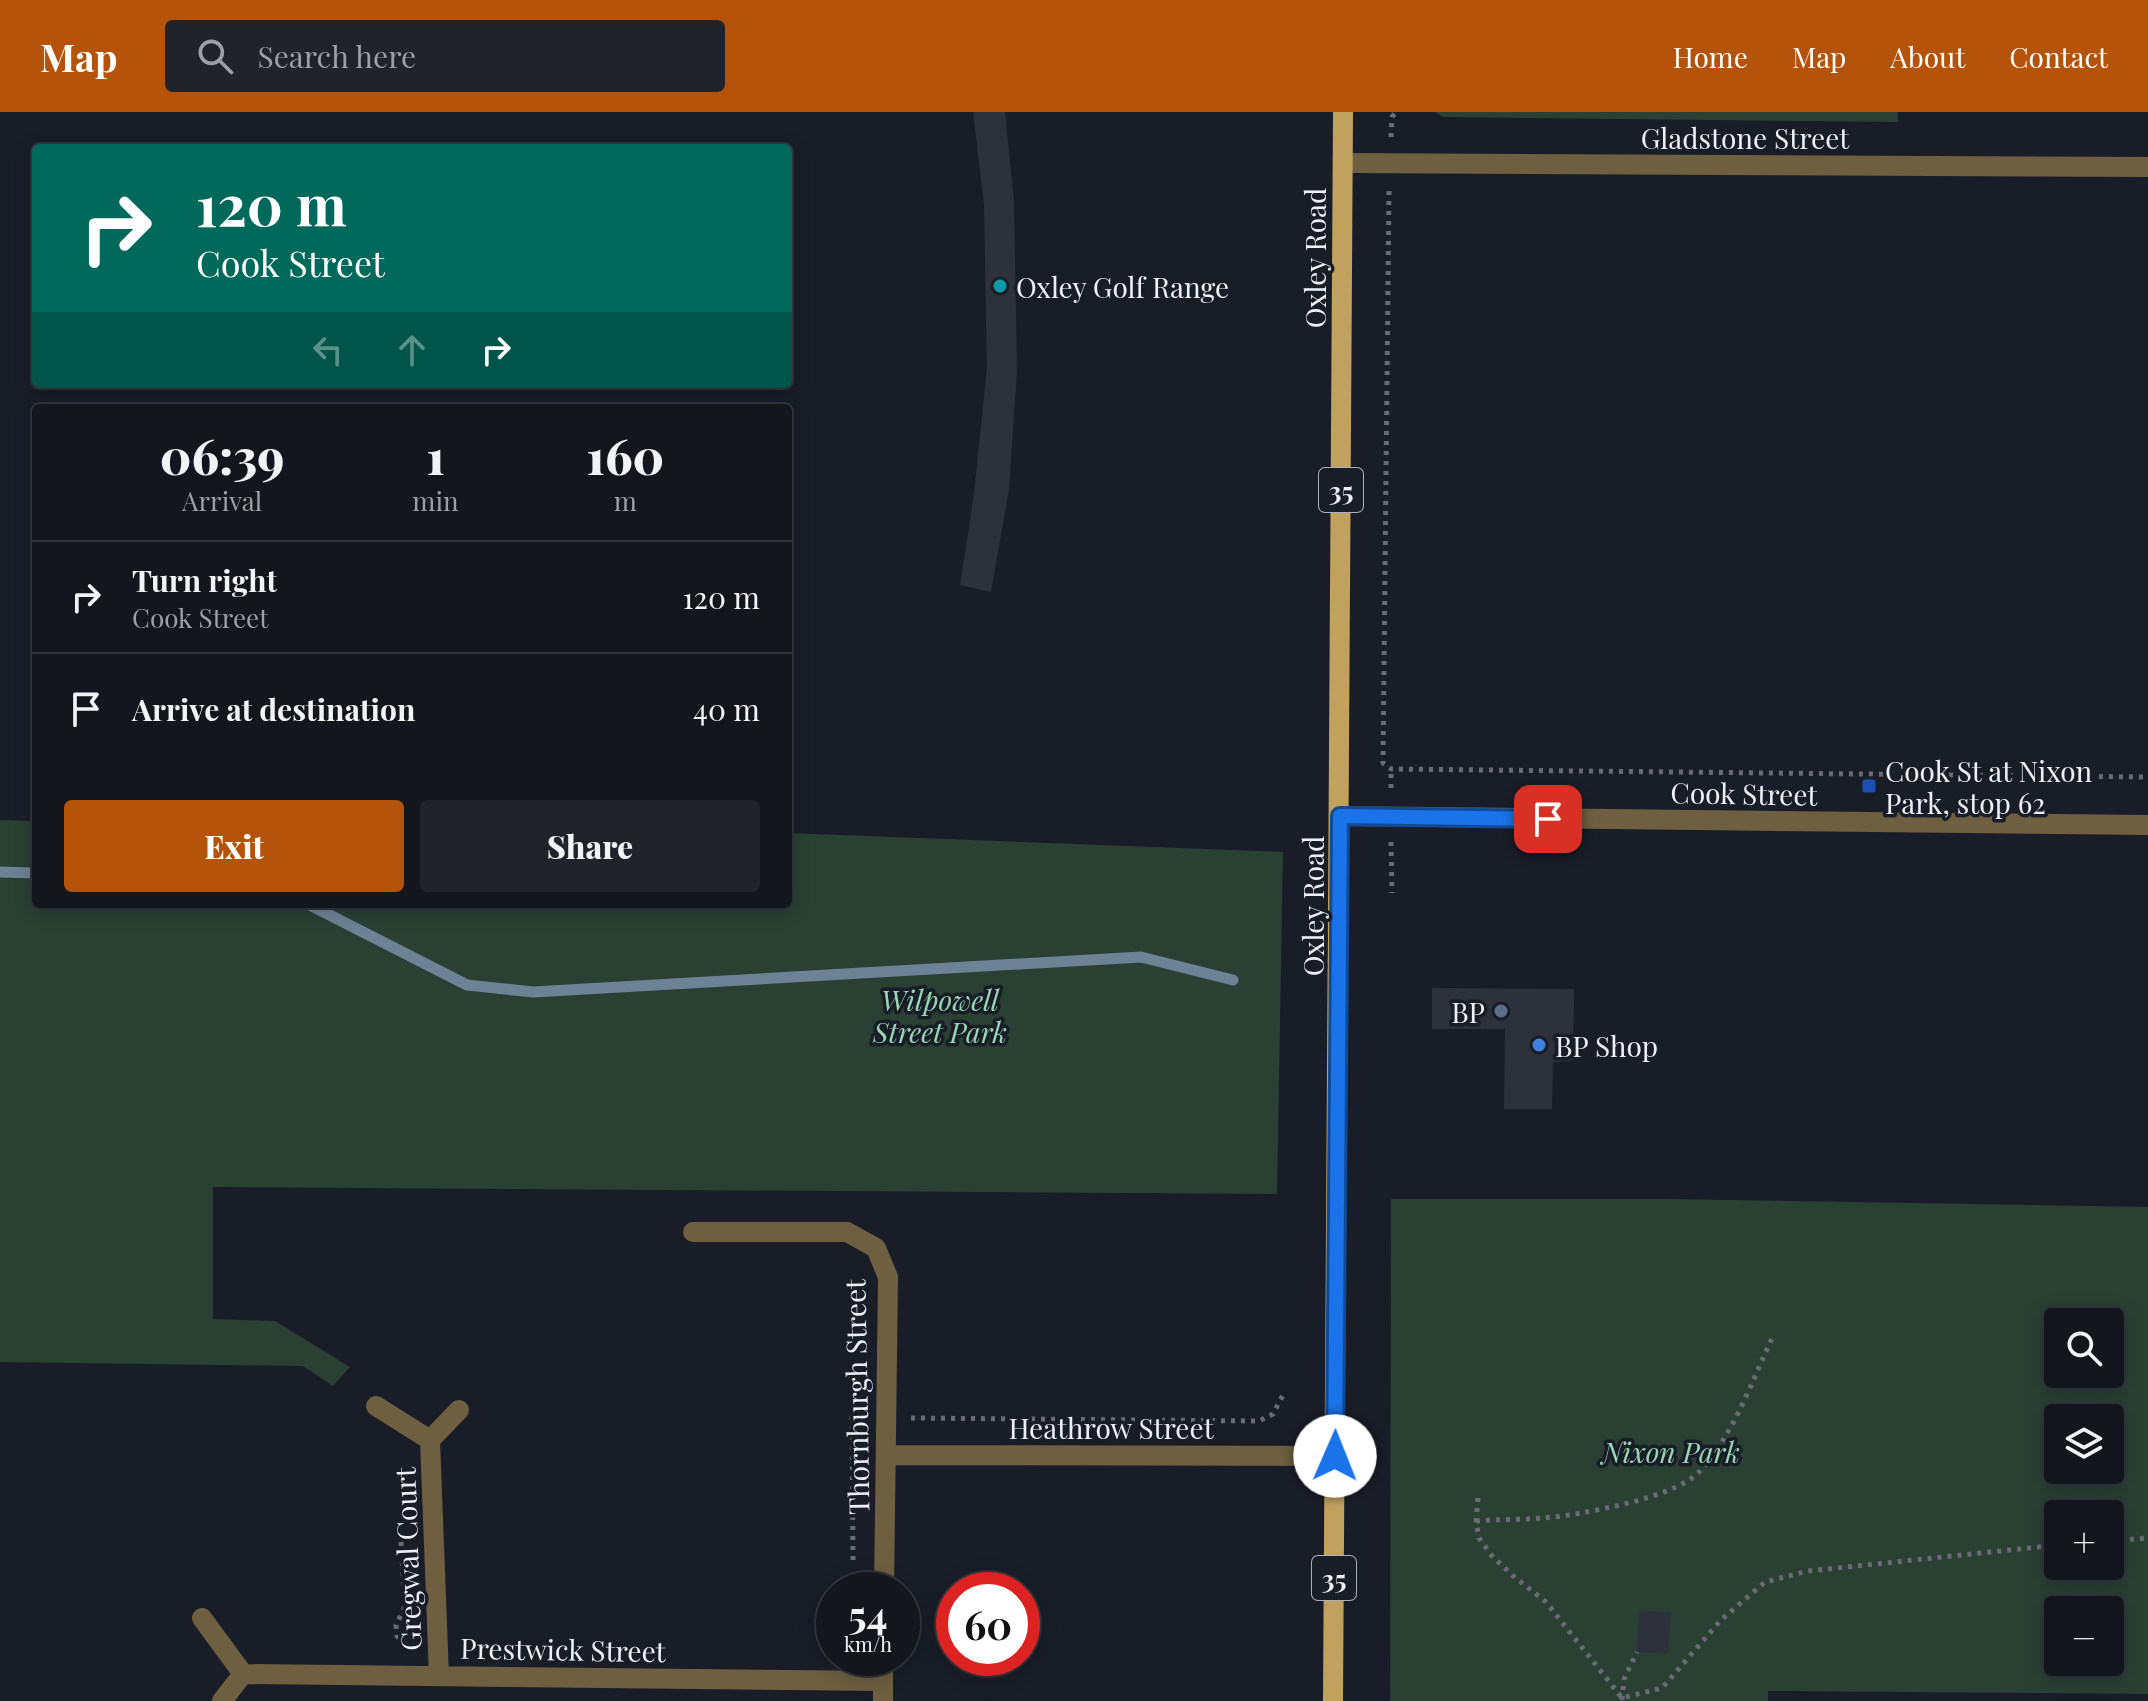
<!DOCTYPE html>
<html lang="en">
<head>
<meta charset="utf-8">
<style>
  :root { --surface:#13161d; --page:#20232a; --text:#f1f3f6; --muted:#9d9fa4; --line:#32353b; --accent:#b45309 }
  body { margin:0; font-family:"Playfair Display",serif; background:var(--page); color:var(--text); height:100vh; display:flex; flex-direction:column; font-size:30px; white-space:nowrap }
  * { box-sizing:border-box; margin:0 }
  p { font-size:26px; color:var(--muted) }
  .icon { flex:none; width:44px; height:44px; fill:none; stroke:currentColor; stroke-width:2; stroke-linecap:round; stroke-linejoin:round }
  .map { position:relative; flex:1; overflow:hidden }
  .side { position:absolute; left:32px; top:292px; width:760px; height:504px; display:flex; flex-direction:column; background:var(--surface); border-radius:8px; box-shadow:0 4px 20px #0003,0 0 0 2px var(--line) }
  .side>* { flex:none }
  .hud { position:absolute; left:32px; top:32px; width:760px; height:244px; border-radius:8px; box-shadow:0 4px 20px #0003,0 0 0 2px var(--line); background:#00695c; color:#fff; overflow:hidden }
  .tools { position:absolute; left:2044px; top:1196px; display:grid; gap:16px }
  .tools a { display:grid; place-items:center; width:80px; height:80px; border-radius:8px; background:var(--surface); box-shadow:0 4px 20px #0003,0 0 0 2px var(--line); font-size:40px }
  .speed { position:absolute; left:816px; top:1460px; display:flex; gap:16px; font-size:40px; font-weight:700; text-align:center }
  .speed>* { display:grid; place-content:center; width:104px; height:104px; border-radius:50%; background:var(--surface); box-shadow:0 4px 20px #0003,0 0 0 2px var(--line); line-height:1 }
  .speed small { font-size:20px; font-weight:400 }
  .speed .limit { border:12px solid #d22; background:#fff; color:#111 }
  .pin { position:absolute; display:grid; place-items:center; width:68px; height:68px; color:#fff; margin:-34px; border-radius:16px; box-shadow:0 4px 12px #0006 }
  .me { position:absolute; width:88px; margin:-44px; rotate:1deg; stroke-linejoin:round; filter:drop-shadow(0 0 6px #0008) }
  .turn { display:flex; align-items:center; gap:28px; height:168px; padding:0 32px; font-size:36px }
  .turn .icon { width:104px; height:104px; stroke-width:2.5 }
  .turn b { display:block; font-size:56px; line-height:68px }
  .lanes { display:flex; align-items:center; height:76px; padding:0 32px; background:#0003; justify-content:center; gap:40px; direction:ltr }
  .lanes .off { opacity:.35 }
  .eta { display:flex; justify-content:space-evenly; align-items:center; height:136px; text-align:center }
  .eta b { font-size:48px; font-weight:800; line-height:56px }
  .button { display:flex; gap:16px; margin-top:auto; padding:16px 32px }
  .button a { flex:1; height:92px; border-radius:8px; background:var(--accent); color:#fff; font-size:32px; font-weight:800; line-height:92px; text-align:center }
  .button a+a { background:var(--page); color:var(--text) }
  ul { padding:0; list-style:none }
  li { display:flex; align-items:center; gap:24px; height:112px; padding:0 32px; border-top:2px solid var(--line) }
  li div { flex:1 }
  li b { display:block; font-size:30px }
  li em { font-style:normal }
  header { display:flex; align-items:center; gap:48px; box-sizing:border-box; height:112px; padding:0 40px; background:var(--accent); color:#fff }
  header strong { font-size:38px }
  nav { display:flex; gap:44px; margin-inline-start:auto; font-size:28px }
  .search { width:560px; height:72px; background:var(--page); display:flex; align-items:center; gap:20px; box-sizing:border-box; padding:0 28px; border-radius:8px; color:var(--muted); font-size:30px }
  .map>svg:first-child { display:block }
  .green { fill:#294033; fill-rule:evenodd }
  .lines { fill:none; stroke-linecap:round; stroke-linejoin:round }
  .stream { stroke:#6e8295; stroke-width:11 }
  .building { fill:#2d313c }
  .path { stroke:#686b74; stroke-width:5; stroke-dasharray:4 6; stroke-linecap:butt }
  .minor { stroke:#6e5f40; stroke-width:20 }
  .major { stroke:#c1a15e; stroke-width:20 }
  .route-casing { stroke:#114b97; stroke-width:20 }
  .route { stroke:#1a73e8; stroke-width:14 }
  .culture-dot { fill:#0f9aa8; stroke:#191d27; stroke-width:3 }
  .transit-dot { fill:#1a4fb4; stroke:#191d27; stroke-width:3 }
  .service-dot { fill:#5c6f8a; stroke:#191d27; stroke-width:3 }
  .shop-dot { fill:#3f7fe0; stroke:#191d27; stroke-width:3 }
  .labels { text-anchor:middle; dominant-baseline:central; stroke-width:7; stroke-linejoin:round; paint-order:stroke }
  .shield { fill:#191d27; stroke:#adb0b8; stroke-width:2 }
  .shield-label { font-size:26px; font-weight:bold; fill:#eceff6 }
  .street-label { font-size:28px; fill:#eceff6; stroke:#191d27 }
  .poi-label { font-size:28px; fill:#eceff6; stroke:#191d27; text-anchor:start }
  .park-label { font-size:28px; font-style:italic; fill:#98d6b2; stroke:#191d27 }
</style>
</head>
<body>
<header>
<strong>Map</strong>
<div class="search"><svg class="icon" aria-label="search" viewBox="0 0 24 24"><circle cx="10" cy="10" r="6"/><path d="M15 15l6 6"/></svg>Search here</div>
<nav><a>Home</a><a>Map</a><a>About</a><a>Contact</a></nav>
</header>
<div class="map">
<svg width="2148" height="1589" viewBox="0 0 2148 1589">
  <rect width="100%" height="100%" fill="#191d27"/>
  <path class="green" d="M 1435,0 L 1898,0 L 1898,10 L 1443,5 Z
    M 0,708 L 36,709 L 36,792 L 788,792 L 788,721 L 1283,740 L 1277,1082 L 213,1075 L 213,1207 L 275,1209 L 350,1255 L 333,1274 L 303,1254 L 0,1250 Z
    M 1391,1087 L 1668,1087 L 2148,1095 L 2148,1582 L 1768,1579 L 1768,1589 L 1390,1589 ZM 2058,1210 L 2110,1210 L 2110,1262 L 2058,1262 ZM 2058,1306 L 2110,1306 L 2110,1358 L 2058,1358 ZM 2058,1402 L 2110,1402 L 2110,1454 L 2058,1454 ZM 2058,1498 L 2110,1498 L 2110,1550 L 2058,1550 Z"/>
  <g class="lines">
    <path class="stream" d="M 0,760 L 36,761
      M 308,792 L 467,873 L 533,880 L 1141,845 L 1233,868"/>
  </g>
  <path class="building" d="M 973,0 L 1005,0 L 1014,89 L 1017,258 L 1009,377 L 991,480 L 960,473 L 974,382 L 987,255 L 984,92 Z
    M 1432,876 L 1574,877 L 1573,949 L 1553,950 L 1552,997 L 1504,997 L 1505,917 L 1432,917 Z
    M 1639,1499 L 1671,1500 L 1668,1541 L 1637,1540 Z"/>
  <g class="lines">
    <path class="path" d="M 1391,25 L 1392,5 L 1396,0
      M 1389,79 L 1383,651 L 1391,657 L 2148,665
      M 1391,676 L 1391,657
      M 1391,730 L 1392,781
      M 911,1306 L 1259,1309 L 1273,1302 L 1284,1281
      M 1478,1386 L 1476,1409 L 1479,1426 L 1492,1444 L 1512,1463 L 1546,1490 L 1622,1586 L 1662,1576 L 1721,1508 L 1765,1470 L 1808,1459 L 2058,1433
      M 1476,1409 C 1498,1407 1521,1408 1543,1406 C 1580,1403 1675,1386 1699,1360 C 1732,1326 1752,1269 1772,1226
      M 2110,1429 L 2148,1426
      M 401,1430 L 404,1477
      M 853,1448 L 852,1304 L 857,1304
      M 405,1495 L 396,1513 L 397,1524 L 404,1532 L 411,1532
      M 1622,1588 L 1624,1567 L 1637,1540"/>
    <path class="minor" d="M 1343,51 L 2148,55
      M 1340,704 L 2148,713
      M 693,1120 L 847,1120 L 876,1136 L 888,1165 L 884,1478
      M 376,1294 L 430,1328 L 459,1298
      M 430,1328 L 439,1564
      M 887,1343 L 1335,1344
      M 202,1506 L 243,1562 L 222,1589
      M 243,1562 L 883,1569
      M 883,1589 L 883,1546"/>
    <path class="major" d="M 1333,1589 L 1343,0"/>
  </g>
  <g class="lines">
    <defs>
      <path id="route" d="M 1335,1344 L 1340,704 L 1548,707"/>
    </defs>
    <use href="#route" class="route-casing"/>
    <use href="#route" class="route"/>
  </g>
  <circle class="culture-dot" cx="1000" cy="174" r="8"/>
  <rect class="transit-dot" x="1861" y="666" width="16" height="16" rx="4"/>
  <circle class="service-dot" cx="1501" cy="899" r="8"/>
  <circle class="shop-dot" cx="1539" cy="933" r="8"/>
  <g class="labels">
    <g class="shield">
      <rect x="1319" y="356" width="44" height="44" rx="6"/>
      <rect x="1312" y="1444" width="44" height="44" rx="6"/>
    </g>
    <g class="shield-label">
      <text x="1341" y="378">35</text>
      <text x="1334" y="1466">35</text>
    </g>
    <g class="street-label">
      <text x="1745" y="25">Gladstone Street</text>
      <text transform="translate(1314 146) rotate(-90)">Oxley Road</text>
      <text transform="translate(1744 681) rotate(1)">Cook Street</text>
      <text transform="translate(1312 794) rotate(-90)">Oxley Road</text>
      <text transform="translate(856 1285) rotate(-91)">Thornburgh Street</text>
      <text x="1111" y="1315">Heathrow Street</text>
      <text transform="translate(407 1447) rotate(-92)">Gregwal Court</text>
      <text transform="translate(563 1537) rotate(1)">Prestwick Street</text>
    </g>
    <g class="poi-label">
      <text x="1016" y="174">Oxley Golf Range</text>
      <text x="1885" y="658">Cook St at Nixon<tspan x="1885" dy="32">Park, stop 62</tspan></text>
      <text x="1485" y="899" text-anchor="end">BP</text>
      <text x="1555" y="933">BP Shop</text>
    </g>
    <g class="park-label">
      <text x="940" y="887">Wilpowell<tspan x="940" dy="32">Street Park</tspan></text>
      <text x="1671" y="1339">Nixon Park</text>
    </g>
  </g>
</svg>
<div class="tools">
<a><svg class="icon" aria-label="search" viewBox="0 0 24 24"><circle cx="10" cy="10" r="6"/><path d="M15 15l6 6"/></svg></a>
<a><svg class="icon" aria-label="layers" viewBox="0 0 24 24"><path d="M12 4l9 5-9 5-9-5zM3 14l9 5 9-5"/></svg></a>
<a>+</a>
<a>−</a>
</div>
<div class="speed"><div>54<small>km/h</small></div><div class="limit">60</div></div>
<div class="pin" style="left:1548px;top:707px;background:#d93025"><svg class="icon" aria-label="arrive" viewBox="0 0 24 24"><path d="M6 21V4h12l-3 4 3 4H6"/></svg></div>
<svg class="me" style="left:1335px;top:1344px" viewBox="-20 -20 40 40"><circle r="19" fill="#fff"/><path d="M0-13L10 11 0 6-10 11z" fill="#1a73e8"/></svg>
<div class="hud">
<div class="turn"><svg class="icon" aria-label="right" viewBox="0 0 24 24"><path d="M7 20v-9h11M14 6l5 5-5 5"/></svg><div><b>120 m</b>Cook Street</div></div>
<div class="lanes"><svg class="icon off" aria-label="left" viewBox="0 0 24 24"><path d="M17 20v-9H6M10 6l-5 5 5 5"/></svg><svg class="icon off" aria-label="ahead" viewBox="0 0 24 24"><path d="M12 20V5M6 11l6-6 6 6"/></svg><svg class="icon" aria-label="right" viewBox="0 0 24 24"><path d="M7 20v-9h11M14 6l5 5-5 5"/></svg></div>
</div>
<section class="side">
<div class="eta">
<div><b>06:39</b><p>Arrival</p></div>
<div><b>1</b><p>min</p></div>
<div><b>160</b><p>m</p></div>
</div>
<ul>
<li><svg class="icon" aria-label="right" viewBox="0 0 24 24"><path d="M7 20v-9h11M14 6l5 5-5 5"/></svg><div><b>Turn right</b><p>Cook Street</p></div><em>120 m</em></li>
<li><svg class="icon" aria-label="arrive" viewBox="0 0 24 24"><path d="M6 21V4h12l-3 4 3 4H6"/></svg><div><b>Arrive at destination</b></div><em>40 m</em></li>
</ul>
<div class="button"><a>Exit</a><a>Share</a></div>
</section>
</div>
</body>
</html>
